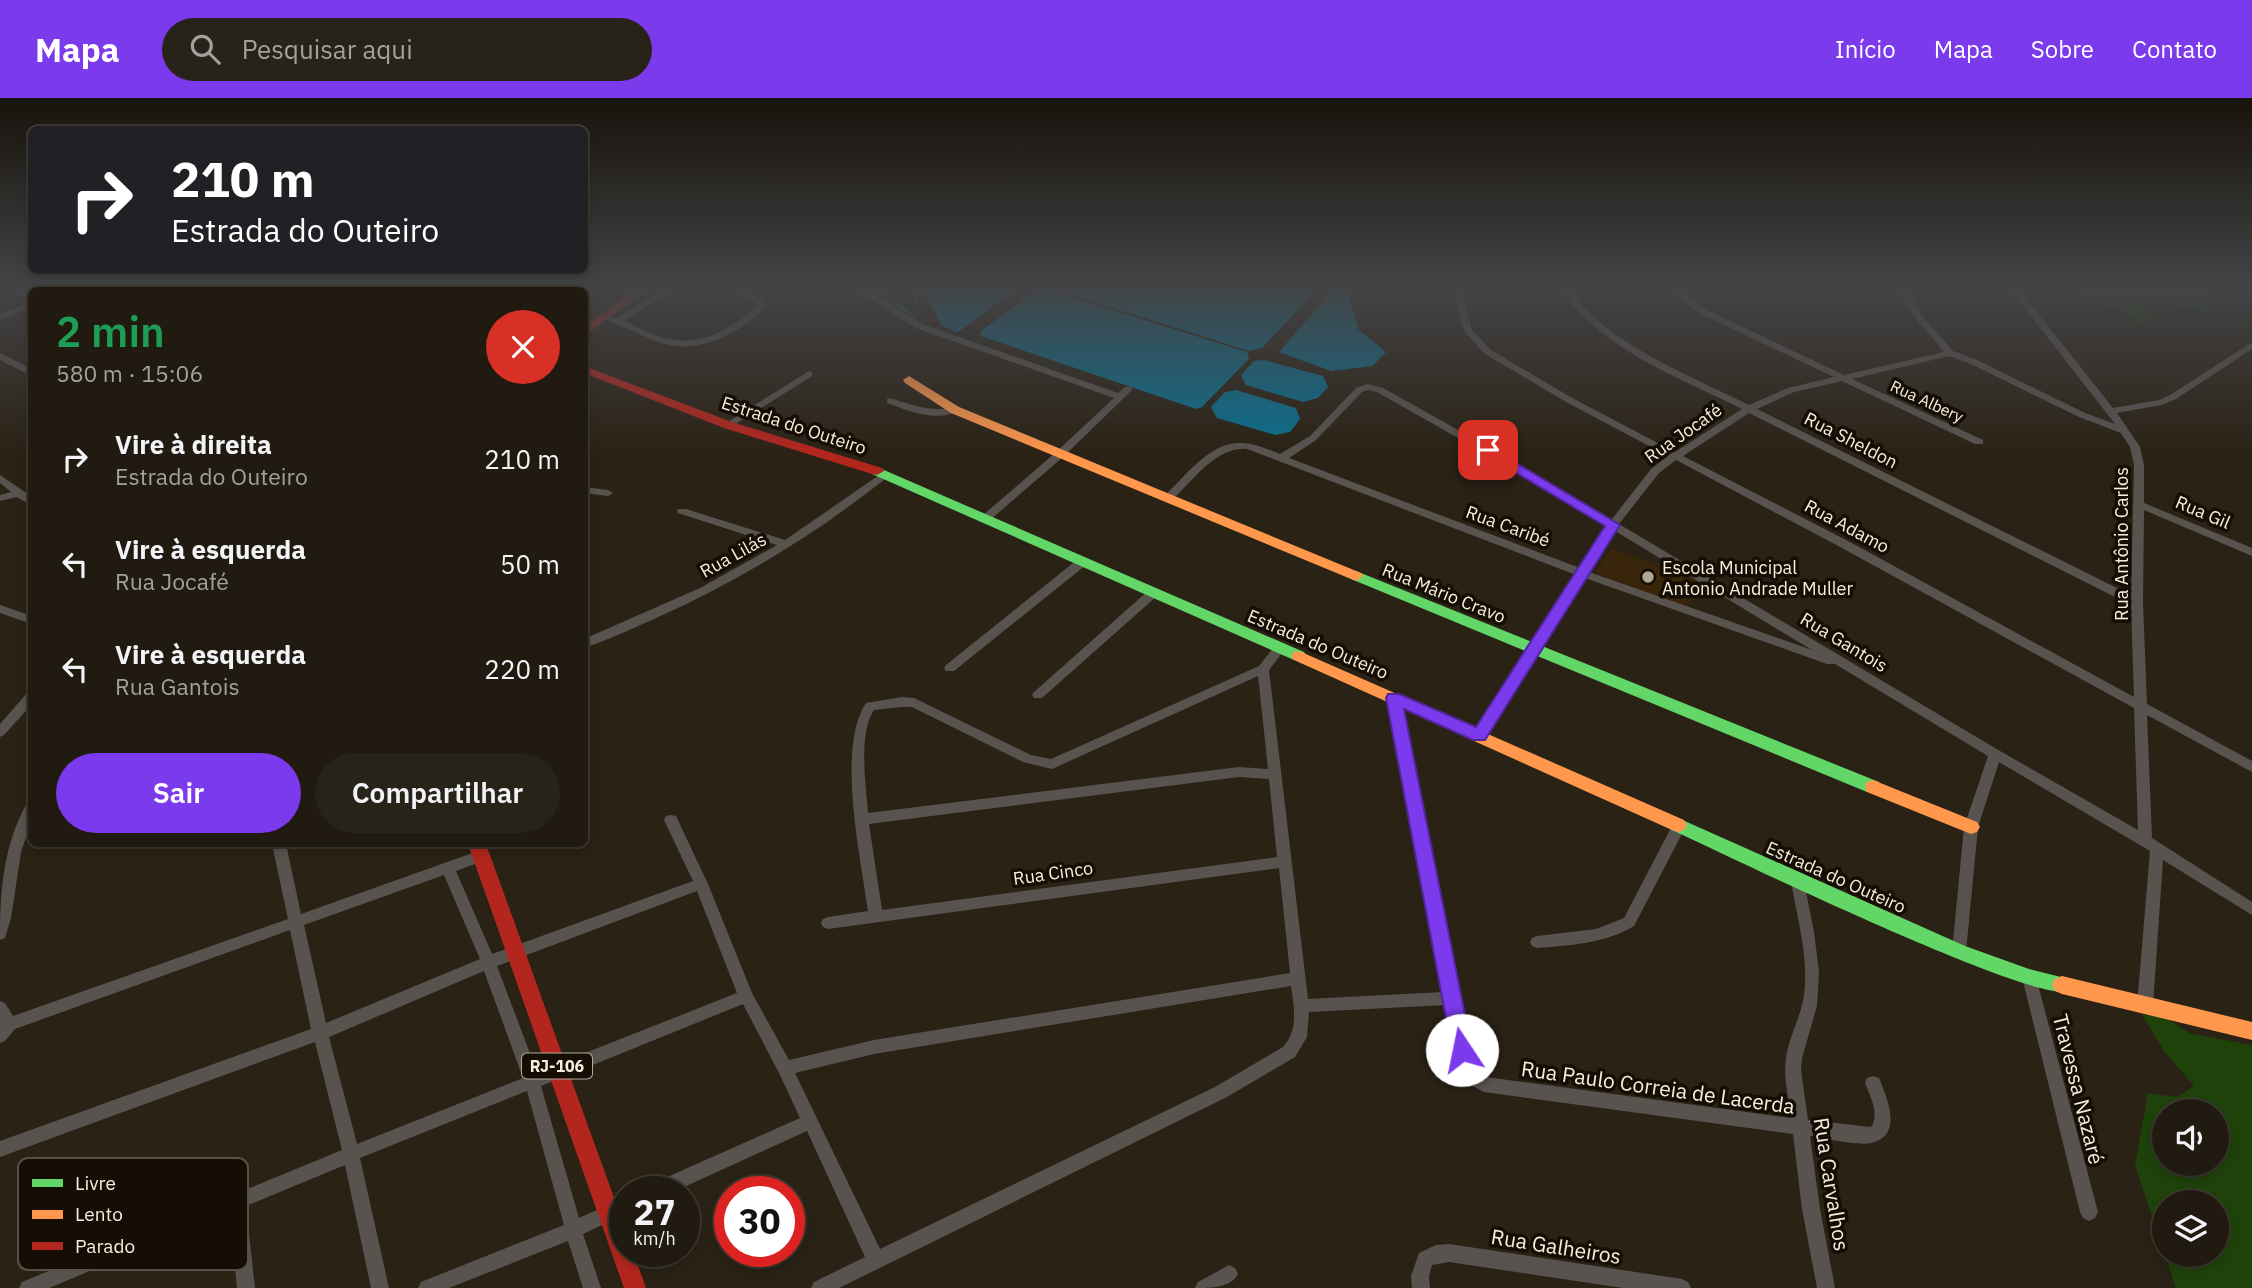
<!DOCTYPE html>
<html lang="pt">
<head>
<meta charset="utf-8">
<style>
  :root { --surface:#201a10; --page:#282319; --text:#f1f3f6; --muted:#a2a19f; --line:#3d3830; --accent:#7c3aed }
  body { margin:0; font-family:"IBM Plex Sans",sans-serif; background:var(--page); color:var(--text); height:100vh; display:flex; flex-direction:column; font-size:26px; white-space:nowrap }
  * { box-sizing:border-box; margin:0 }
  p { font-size:23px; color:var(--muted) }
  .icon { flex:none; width:38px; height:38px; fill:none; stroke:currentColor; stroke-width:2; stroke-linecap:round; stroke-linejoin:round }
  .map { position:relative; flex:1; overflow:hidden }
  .side { position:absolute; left:28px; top:189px; width:560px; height:560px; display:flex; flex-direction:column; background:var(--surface); border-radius:10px; box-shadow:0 4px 10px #0003,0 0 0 2px var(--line) }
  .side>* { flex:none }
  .top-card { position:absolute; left:28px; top:28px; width:560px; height:147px; border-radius:10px; box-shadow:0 4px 10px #0003,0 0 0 2px var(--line); background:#202124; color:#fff; overflow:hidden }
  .fabs { position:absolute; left:2152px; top:1001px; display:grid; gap:14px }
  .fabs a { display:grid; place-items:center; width:77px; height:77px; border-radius:50%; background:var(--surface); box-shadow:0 4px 10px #0003,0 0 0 2px var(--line); font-size:35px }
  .speed { position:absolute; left:609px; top:1078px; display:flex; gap:14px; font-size:35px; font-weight:700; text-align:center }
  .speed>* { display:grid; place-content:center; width:91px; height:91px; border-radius:50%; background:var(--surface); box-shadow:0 4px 10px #0003,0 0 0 2px var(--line); line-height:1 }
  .speed small { font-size:18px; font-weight:400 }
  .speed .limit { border:10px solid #d22; background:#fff; color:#111 }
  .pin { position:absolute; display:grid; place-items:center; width:60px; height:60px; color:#fff; margin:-30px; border-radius:14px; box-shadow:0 4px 10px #0006 }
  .me { position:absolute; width:77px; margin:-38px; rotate:349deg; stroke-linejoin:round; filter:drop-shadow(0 0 5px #0008) }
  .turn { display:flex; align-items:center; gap:24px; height:147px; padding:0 28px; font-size:32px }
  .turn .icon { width:91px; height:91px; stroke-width:2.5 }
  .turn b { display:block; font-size:49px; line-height:60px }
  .round { display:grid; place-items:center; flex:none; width:74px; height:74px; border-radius:37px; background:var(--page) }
  .summary { display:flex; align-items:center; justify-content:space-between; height:119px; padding:0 28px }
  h1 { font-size:42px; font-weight:600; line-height:52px; color:#1e9e55 }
  .action { display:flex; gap:14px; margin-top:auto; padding:14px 28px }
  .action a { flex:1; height:80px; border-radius:42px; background:var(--accent); color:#fff; font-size:28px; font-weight:600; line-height:80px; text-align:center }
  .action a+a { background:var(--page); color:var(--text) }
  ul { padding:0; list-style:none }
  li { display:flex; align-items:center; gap:21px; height:105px; padding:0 28px }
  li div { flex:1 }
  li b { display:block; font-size:26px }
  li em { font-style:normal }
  header { display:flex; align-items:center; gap:42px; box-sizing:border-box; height:98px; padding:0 35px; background:var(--accent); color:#fff }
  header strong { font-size:33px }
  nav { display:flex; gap:38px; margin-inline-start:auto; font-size:24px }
  .search { width:490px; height:63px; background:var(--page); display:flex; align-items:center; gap:18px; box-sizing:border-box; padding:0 24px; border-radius:38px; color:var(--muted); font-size:26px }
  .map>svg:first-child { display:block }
  .built { fill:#39260a }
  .green { fill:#1f420b; fill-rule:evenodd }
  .water { fill:#0a7091 }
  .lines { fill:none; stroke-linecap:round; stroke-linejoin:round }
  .stream { stroke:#0a7091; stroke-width:2.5 }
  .street { fill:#595350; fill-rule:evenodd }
  .fast { fill:#63d668; fill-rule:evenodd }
  .slow { fill:#ff974d; fill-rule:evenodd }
  .jam { fill:#b3261e; fill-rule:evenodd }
  .route { fill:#7c3aed; stroke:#51269a; stroke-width:2 }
  .poi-dot { fill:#b0a799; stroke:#150e05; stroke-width:2.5 }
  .labels { text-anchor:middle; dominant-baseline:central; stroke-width:7; stroke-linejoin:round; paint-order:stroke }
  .far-street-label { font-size:16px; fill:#f8eee0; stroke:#150e05 }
  .shield { fill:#150e05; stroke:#b4ab9e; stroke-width:2 }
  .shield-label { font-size:16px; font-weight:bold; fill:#f8eee0 }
  .street-label { font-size:18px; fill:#f8eee0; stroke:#150e05 }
  .poi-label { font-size:18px; fill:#f8eee0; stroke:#150e05; text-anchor:start }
  .near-street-label { font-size:21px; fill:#f8eee0; stroke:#150e05 }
  .key { fill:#150e05; stroke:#595147; stroke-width:2 }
  .key-label { font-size:19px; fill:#f8eee0 }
</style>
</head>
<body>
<header>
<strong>Mapa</strong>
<div class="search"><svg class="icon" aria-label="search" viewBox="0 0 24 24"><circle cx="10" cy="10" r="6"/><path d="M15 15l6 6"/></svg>Pesquisar aqui</div>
<nav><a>Início</a><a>Mapa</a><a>Sobre</a><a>Contato</a></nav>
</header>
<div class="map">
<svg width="2252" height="1190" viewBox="0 0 2252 1190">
  <rect width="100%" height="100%" fill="#2a2215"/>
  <path class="built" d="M 1611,450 L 1701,484 L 1687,510 L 1595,475 Z"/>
  <path class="green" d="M 2073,190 L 2206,190 L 2215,199 L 2214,212 C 2188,216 2162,197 2137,205 L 2155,216 L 2142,227 L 2117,209 L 2087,205 Z
    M 2142,917 L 2162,917 L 2189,935 L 2252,947 L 2252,1190 L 2176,1190 L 2135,1067 L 2148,995 L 2177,999 L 2194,988 L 2164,953 ZM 2165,1013 L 2217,1013 L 2217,1066 L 2165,1066 ZM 2165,1104 L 2217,1104 L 2217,1157 L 2165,1157 Z"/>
  <path class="water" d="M 923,190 L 1016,190 L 964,230 L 956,234 L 941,227 Z
    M 1051,190 L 1311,190 L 1313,196 L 1262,250 L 1249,253 Z
    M 1334,190 L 1348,196 L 1359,232 L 1386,254 L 1372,268 L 1331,273 L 1279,254 Z
    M 1037,191 L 1045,191 L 1247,254 L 1249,261 L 1202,309 L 1196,311 L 981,238 L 981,233 Z
    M 1264,262 L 1323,278 L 1328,289 L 1318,300 L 1303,304 L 1246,287 L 1241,277 L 1254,263 Z
    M 1236,292 L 1296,310 L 1300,321 L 1290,334 L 1275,337 L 1217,320 L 1211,309 L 1225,294 Z"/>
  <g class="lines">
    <path class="stream" d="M 874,190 L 915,219
      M 910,190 L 918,206"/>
    <path class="street" d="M 167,190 L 184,190 L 180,192 L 166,192 Z
      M 240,190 L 249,190 L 250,192 L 242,192 Z
      M 328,190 L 341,190 L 338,192 L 327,192 Z
      M 667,190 L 677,190 L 624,223 C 640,230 657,240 675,242 C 705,247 736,227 758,207 L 752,202 L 723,190 C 740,190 755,195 767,207 C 747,230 709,252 677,248 C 660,246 645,239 631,232 C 621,228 610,225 602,219 L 606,216 L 616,220 Z
      M 854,190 L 865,190 L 922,226 L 1118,295 L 1125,289 L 1131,289 L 1133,291 L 1063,359 L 990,422 L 982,422 L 981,420 L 982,418 L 1055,355 L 1114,300 L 916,230 Z
      M 1453,190 L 1461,190 L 1472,232 L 1491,252 L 1574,301 L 1675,354 L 1742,311 C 1681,280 1597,250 1561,190 L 1570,190 C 1603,245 1692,278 1749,307 L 1788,290 L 1834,279 L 1699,215 L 1681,201 L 1674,190 L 1683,190 L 1687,197 L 1705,211 L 1844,277 L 1944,254 L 1917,222 L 1897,190 L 1906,190 L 1923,219 L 1953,253 L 1977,262 L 2085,315 L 2115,326 L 2009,190 L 2018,190 L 2113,310 L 2159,302 L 2170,297 L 2252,244 L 2252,251 L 2176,301 L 2161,307 L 2117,315 L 2140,349 L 2144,367 L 2144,405 L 2252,450 L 2252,458 L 2144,412 L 2143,505 L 2147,606 L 2252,663 L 2252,674 L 2147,617 L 2152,740 L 2252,804 L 2252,817 L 2163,762 L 2153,907 L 2150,912 L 2145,914 L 2140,912 L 2137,907 L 2150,753 L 1999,664 L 1978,729 L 1966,854 L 1964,859 L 1959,860 L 1954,859 L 1952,854 L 1964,729 L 1988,658 L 1835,566 L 1827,566 L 1585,480 L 1483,640 L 1475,640 L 1473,637 L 1475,634 L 1576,477 L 1247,351 C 1216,348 1192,384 1172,402 L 1164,402 L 1164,398 C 1184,380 1209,345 1238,345 C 1253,344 1267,351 1280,356 L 1310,338 L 1356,290 L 1368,286 L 1383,290 L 1512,362 L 1612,421 L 1651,371 L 1668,358 L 1568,305 L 1485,256 L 1464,233 ZM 1949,258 L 1971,266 L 2079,319 L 2121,335 L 2130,349 L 2134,367 L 2131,497 L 1757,311 L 1794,294 L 1842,283 L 1975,346 L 1983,346 L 1983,342 L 1852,281 ZM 1368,292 L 1377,294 L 1504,366 L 1607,428 L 1580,470 L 1289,360 L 1316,342 L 1362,294 ZM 1749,315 L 2131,507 L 2134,599 L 1850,444 L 1683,358 ZM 1676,362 L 1842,450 L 2134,610 L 2138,732 L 2000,653 L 1619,426 L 1659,375 ZM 1615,433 L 1812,552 L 1589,474 Z
      M 18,193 L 32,197 L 32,202 L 18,197 Z
      M 32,204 L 32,209 L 0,222 L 0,216 Z
      M 0,255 L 32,271 L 32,278 L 0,262 Z
      M 809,273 L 812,274 L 812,278 L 731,329 L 728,330 L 723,327 Z
      M 890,300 C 913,307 931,315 955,309 L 960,312 C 938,325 909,313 887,305 L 887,301 Z
      M 885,373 L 890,376 L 889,378 C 816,436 739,483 654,521 C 631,531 608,542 584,550 L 584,541 L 700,490 L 777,447 L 678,415 L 677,413 L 678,411 L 686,411 L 785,442 Z
      M 0,377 L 32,399 L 32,408 L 17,399 L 0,403 L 0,397 L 11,394 L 0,385 Z
      M 584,389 L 608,392 L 613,395 L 608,398 L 584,395 Z
      M 1082,460 L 1088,464 L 1086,467 L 954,573 L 946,573 L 944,570 L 946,567 L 1078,461 Z
      M 1153,491 L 1157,492 L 1159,495 L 1157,498 L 1042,600 L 1034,600 L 1032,597 L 1034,594 L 1149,492 Z
      M 0,507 L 32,518 L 32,526 L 0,515 Z
      M 1279,547 L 1285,551 L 1269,572 L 1308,901 L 1443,894 L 1387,600 L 1393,595 L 1399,600 L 1472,962 L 1479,975 L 1486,979 L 1791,1020 C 1789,1000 1783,979 1786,960 C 1789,938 1801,919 1804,897 C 1809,859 1797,820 1791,783 L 1793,779 L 1798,777 L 1803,779 L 1814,834 L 1819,874 L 1817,908 L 1802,960 L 1801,972 L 1808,1022 L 1871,1029 C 1880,1016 1870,998 1865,985 L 1867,980 L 1873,978 L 1879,980 C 1887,1000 1904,1038 1871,1045 C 1858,1048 1824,1040 1810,1038 L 1820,1111 L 1835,1190 L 1817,1190 L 1802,1111 L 1793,1036 L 1484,994 L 1467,985 L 1458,968 L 1446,907 L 1309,914 L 1307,939 L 1295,959 L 1227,999 L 839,1190 L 811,1190 L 814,1184 L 865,1159 L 807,1033 L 673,1094 L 645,1094 L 647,1088 L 800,1020 L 779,975 L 743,906 L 541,988 L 579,1120 L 625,1099 L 625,1116 L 583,1136 L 601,1190 L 583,1190 L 568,1143 L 449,1190 L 418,1190 L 421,1184 L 564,1127 L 527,993 L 360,1060 L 389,1190 L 371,1190 L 345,1067 L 246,1108 L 255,1190 L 237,1190 L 229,1115 L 49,1190 L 19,1190 L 22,1184 L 342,1052 L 315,944 L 0,1059 L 0,1043 L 311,931 L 290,832 L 15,931 L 5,943 L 0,945 L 0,903 L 5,905 L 13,918 L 288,821 L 272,746 L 286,746 L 301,816 L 481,752 L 486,754 L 488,758 L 486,762 L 456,773 L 492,856 L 693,783 L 664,722 L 666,718 L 671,717 L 676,718 L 708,786 L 752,895 L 789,962 L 874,942 L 1290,875 L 1279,770 L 828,831 L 823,829 L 821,825 L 823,821 L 828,819 L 868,813 C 861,760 836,650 866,605 L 902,599 L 914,600 L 1031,657 L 1051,661 L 1259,568 L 1275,548 ZM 1258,578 L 1268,671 L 1239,669 L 868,715 C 866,687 858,636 874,612 L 902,609 L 912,609 L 1023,664 L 1052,671 ZM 1239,679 L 1269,681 L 1277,759 L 882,812 L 869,726 ZM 444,777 L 480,861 L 326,925 L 304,827 ZM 697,793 L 737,895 L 537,974 L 497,868 ZM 484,873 L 523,980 L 357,1046 L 329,939 ZM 1291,888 C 1294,909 1299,932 1283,949 L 1215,989 L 880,1151 L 795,975 L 874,956 Z
      M 32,593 L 32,606 L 4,637 L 0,639 L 0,626 L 28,594 Z
      M 32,704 L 32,722 L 21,754 L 11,820 L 5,840 L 0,842 C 0,794 3,748 27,705 Z
      M 1679,723 L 1684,724 L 1686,728 L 1634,828 C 1604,846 1571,847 1537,850 L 1532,848 L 1530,844 L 1532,840 L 1537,838 L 1596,831 L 1624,820 L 1674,724 Z
      M 2029,872 L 2034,874 L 2036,879 L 2098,1114 L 2095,1120 L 2089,1123 L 2083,1120 L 2080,1114 L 2022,879 L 2024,874 Z
      M 1449,1146 L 1682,1181 L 1688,1184 L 1691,1190 L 1623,1190 L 1449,1164 L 1432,1167 L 1429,1178 L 1430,1190 L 1412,1190 L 1411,1178 L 1419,1155 L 1436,1147 Z
      M 1229,1167 L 1235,1170 L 1238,1176 C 1231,1190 1211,1190 1195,1190 L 1198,1184 Z"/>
    <path class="fast" d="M 877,369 L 1304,554 L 1307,558 L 1299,563 L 1294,562 L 872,376 L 870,373 Z
      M 1356,473 L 1879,684 L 1881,689 L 1879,694 L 1867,694 L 1351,481 L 1349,478 L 1351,475 Z
      M 1678,720 L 1965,848 L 2029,871 L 2069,881 L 2072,887 L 2069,893 C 2033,906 1726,757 1672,732 L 1669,727 L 1672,722 Z"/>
    <path class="slow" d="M 909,278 L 959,309 L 1361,475 L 1363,478 L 1356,483 L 1351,481 L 951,315 L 905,285 L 903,282 Z
      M 1299,553 L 1684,722 L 1687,727 L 1684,732 L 1678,734 L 1672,732 L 1294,562 L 1291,558 L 1294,554 Z
      M 1873,682 L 1977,724 L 1980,729 L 1977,734 L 1971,736 L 1867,694 L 1865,689 L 1867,684 Z
      M 2062,878 L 2252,924 L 2252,942 L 2062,896 L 2055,893 L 2052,887 L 2055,881 Z"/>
    <path class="jam" d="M 636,190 L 649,190 L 584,238 L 584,229 Z
      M 584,268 L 732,324 L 882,370 L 884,373 L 877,377 L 872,376 L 724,330 L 584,275 Z
      M 468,746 L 486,746 L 625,1130 L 625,1153 L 633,1153 L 646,1190 L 624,1190 Z"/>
  </g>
  <linearGradient id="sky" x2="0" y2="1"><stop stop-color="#17130c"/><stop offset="0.53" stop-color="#444446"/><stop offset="1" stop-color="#444446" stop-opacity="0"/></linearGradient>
  <rect width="2252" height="357" fill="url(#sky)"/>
  <path class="route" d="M 1488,348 L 1620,427 L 1485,642 L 1473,642 L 1404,611 L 1472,952 L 1469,958 L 1462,961 L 1455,958 L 1452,952 L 1386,600 L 1388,596 L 1399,596 L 1476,629 L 1605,428 L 1483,355 L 1483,349 Z"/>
  <circle class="poi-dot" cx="1648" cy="479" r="7"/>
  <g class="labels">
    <g class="far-street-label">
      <text transform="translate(1927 303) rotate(25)">Rua Albery</text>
    </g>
    <rect class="shield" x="522" y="955.5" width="70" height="25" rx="5"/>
    <g class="shield-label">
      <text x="557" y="968">RJ-106</text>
    </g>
    <g class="street-label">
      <text transform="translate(794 327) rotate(18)">Estrada do Outeiro</text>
      <text transform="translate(1683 335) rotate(-35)">Rua Jocafé</text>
      <text transform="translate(1851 342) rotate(27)">Rua Sheldon</text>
      <text transform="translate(2203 414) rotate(23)">Rua Gil</text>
      <text transform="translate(1508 428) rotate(20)">Rua Caribé</text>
      <text transform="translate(1847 428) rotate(28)">Rua Adamo</text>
      <text transform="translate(2121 446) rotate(-90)">Rua Antônio Carlos</text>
      <text transform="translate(733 457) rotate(-29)">Rua Lilás</text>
      <text transform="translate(1444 495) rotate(22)">Rua Mário Cravo</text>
      <text transform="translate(1844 544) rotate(31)">Rua Gantois</text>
      <text transform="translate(1318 546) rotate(23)">Estrada do Outeiro</text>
      <text transform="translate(1053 775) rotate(-8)">Rua Cinco</text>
      <text transform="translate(1836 779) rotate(24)">Estrada do Outeiro</text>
    </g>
    <g class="poi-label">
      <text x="1662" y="469">Escola Municipal<tspan x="1662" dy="21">Antonio Andrade Muller</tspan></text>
    </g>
    <g class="near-street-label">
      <text transform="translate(1658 989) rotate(8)">Rua Paulo Correia de Lacerda</text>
      <text transform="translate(2079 991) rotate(76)">Travessa Nazaré</text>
      <text transform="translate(1832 1086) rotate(81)">Rua Carvalhos</text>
      <text transform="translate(1556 1148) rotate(9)">Rua Galheiros</text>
    </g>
  </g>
  <rect x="18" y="1060" width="230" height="112" rx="10" class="key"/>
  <rect x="32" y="1081" width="31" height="8" fill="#63d668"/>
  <rect x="32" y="1112" width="31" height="9" fill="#ff974d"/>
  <rect x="32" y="1144" width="31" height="8" fill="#b3261e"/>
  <g class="key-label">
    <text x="75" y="1092">Livre</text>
    <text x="75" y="1123">Lento</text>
    <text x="75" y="1155">Parado</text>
  </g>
</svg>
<div class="fabs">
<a><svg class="icon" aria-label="sound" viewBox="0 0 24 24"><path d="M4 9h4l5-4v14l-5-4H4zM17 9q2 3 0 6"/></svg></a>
<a><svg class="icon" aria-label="layers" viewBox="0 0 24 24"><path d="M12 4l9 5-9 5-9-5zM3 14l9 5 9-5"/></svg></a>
</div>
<div class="speed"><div>27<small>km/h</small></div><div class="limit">30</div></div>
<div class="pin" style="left:1488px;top:352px;background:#d93025"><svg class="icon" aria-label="arrive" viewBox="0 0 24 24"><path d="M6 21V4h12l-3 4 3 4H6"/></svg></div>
<svg class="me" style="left:1462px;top:952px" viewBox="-20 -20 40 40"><circle r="19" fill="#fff"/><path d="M0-13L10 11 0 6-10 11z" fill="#7c3aed"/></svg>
<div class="top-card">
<div class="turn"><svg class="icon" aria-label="right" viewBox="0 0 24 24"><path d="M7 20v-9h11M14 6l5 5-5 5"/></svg><div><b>210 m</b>Estrada do Outeiro</div></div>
</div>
<section class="side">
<div class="summary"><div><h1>2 min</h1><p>580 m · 15:06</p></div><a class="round" style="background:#d93025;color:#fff"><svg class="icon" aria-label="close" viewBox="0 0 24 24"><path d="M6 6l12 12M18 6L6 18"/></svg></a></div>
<ul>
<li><svg class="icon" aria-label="right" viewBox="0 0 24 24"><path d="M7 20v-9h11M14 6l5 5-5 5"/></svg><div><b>Vire à direita</b><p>Estrada do Outeiro</p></div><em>210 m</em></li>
<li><svg class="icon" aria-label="left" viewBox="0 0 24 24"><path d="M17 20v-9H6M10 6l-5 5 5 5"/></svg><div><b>Vire à esquerda</b><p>Rua Jocafé</p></div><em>50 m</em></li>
<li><svg class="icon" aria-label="left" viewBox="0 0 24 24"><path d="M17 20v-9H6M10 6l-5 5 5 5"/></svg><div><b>Vire à esquerda</b><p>Rua Gantois</p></div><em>220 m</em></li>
</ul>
<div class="action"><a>Sair</a><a>Compartilhar</a></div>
</section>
</div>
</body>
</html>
